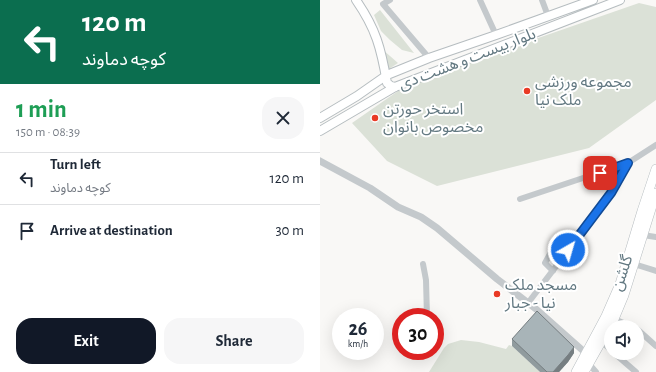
<!DOCTYPE html>
<html lang="en">
<head>
<meta charset="utf-8">
<style>
  :root { --surface:#fff; --page:#f6f6f7; --text:#1f2937; --muted:#747a83; --line:#e0e1e3; --accent:#111827 }
  body { margin:0; font-family:"Alegreya Sans","Noto Sans Arabic",sans-serif; background:var(--page); color:var(--text); height:100vh; display:flex; flex-direction:column; font-size:15px; white-space:nowrap }
  * { box-sizing:border-box; margin:0 }
  p { font-size:13px; color:var(--muted) }
  .icon { flex:none; width:22px; height:22px; fill:none; stroke:currentColor; stroke-width:2; stroke-linecap:round; stroke-linejoin:round }
  .map { position:relative; flex:1; overflow:hidden }
  .sheet { display:flex; flex-direction:column; background:var(--surface); width:320px }
  .sheet>* { flex:none }
  .hud { background:#0b6e4f; color:#fff; overflow:hidden }
  .tools { position:absolute; left:284px; top:320px; display:grid; gap:8px }
  .tools a { display:grid; place-items:center; width:40px; height:40px; border-radius:50%; background:var(--surface); box-shadow:0 4px 16px #0002; font-size:20px }
  .speed { position:absolute; left:12px; top:308px; display:flex; gap:8px; font-size:20px; font-weight:700; text-align:center }
  .speed>* { display:grid; place-content:center; width:52px; height:52px; border-radius:50%; background:var(--surface); box-shadow:0 4px 16px #0002; line-height:1 }
  .speed small { font-size:10px; font-weight:400 }
  .speed .limit { border:6px solid #d22; background:#fff; color:#111 }
  .pin { position:absolute; display:grid; place-items:center; width:34px; height:34px; color:#fff; margin:-17px; border-radius:8px; box-shadow:0 2px 6px #0006 }
  .me { position:absolute; width:44px; margin:-22px; rotate:38deg; stroke-linejoin:round; filter:drop-shadow(0 0 3px #0008) }
  .turn { display:flex; align-items:center; gap:14px; height:84px; padding:0 16px; font-size:18px }
  .turn .icon { width:52px; height:52px; stroke-width:2.5 }
  .turn b { display:block; font-size:28px; line-height:34px }
  .round { display:grid; place-items:center; flex:none; width:42px; height:42px; border-radius:16px; background:var(--page) }
  .headline { display:flex; align-items:center; justify-content:space-between; height:68px; padding:0 16px }
  h1 { font-size:24px; font-weight:600; line-height:30px; color:#1e9e55 }
  .action { display:flex; gap:8px; margin-top:auto; padding:8px 16px }
  .action a { flex:1; height:46px; border-radius:16px; background:var(--accent); color:#fff; font-size:16px; font-weight:600; line-height:46px; text-align:center }
  .action a+a { background:var(--page); color:var(--text) }
  ul { padding:0; list-style:none }
  li { display:flex; align-items:center; gap:12px; height:52px; padding:0 16px; border-top:1px solid var(--line) }
  li div { flex:1 }
  li b { display:block; font-size:15px }
  li em { font-style:normal }
  main { display:flex; flex:1; min-height:0 }
  .map>svg:first-child { display:block }
  .green { fill:#dbe1d7 }
  .lines { fill:none; stroke-linecap:round; stroke-linejoin:round }
  .secondary-casing { stroke:#b6bdc0; stroke-width:10 }
  .primary-casing { stroke:#b7bdc0; stroke-width:10 }
  .minor { stroke:#c4c9cc; stroke-width:6 }
  .tertiary { stroke:#c4c9cc; stroke-width:7 }
  .secondary { stroke:#fff; stroke-width:8 }
  .primary { stroke:#fff; stroke-width:9 }
  .wall { fill:#909b9e }
  .shaded-wall { fill:#767e81 }
  .building { fill:#a8b4b8; stroke:#767e81 }
  .route-casing { stroke:#114b97; stroke-width:10 }
  .route { stroke:#1a73e8; stroke-width:7 }
  .poi-dot { fill:#e93a25; stroke:#fff; stroke-width:1.5 }
  .labels { text-anchor:middle; dominant-baseline:central; stroke-width:4; stroke-linejoin:round; paint-order:stroke }
  .street-label { font-size:16px; fill:#637982; stroke:#fff }
  .poi-label { font-size:16px; fill:#637982; stroke:#fff; text-anchor:start }
</style>
</head>
<body>
<main>
<section class="sheet">
<div class="hud">
<div class="turn"><svg class="icon" aria-label="left" viewBox="0 0 24 24"><path d="M17 20v-9H6M10 6l-5 5 5 5"/></svg><div><b>120 m</b>کوچه دماوند</div></div>
</div>
<div class="headline"><div><h1>1 min</h1><p>150 m · 08:39</p></div><a class="round"><svg class="icon" aria-label="close" viewBox="0 0 24 24"><path d="M6 6l12 12M18 6L6 18"/></svg></a></div>
<ul>
<li><svg class="icon" aria-label="left" viewBox="0 0 24 24"><path d="M17 20v-9H6M10 6l-5 5 5 5"/></svg><div><b>Turn left</b><p>کوچه دماوند</p></div><em>120 m</em></li>
<li><svg class="icon" aria-label="arrive" viewBox="0 0 24 24"><path d="M6 21V4h12l-3 4 3 4H6"/></svg><div><b>Arrive at destination</b></div><em>30 m</em></li>
</ul>
<div class="action"><a>Exit</a><a>Share</a></div>
</section>
<div class="map">
<svg width="336" height="372" viewBox="0 0 336 372">
  <rect width="100%" height="100%" fill="#f9f8f6"/>
  <path class="green" d="M 319,3 L 336,7 L 336,100 L 269,148 L 117,186 L 67,161 L 32,123 L 91,82 Z
    M 60,10 L 94,53 L 82,50 L 70,40 L 61,31 L 54,15 Z
    M 62,49 L 78,63 L 66,71 Z
    M 141,340 L 159,342 L 186,349 L 189,345 L 192,346 L 220,372 L 109,372 L 124,348 L 128,344 Z"/>
  <g class="lines">
    <defs>
      <path id="secondary" d="M 36,0 C 56,29 61,48 67,83 L 71,86 L 75,87
        M 0,118 L 37,96 L 67,75 L 109,58 L 176,35 L 273,0
        M 0,131 L 75,87 L 300,0"/>
      <path id="primary" d="M 256,372 L 286,316 L 300,284 L 322,211 L 336,169
        M 264,372 L 294,319 L 304,295 L 336,193"/>
    </defs>
    <use href="#secondary" class="secondary-casing"/>
    <use href="#primary" class="primary-casing"/>
    <path class="minor" d="M 70,0 L 63,4 L 109,58
      M 160,0 L 176,35
      M 222,0 L 228,16
      M 200,199 L 308,163
      M 323,235 L 336,237
      M 103,264 L 106,280 L 107,317
      M 314,264 L 336,271
      M 233,271 L 225,263 L 236,243
      M 208,303 L 273,218 L 291,193 L 308,163 L 336,145
      M 294,319 L 313,327
      M 317,329 L 336,346
      M 115,338 L 118,342
      M 282,342 L 291,350
      M 294,353 L 316,372
      M 269,364 L 276,372"/>
    <path class="tertiary" d="M 0,161 L 50,188 L 78,207 L 101,217 L 117,228 L 177,279 L 216,309 L 269,356"/>
    <use href="#secondary" class="secondary"/>
    <use href="#primary" class="primary"/>
  </g>
  <path class="wall" d="M 192,339 L 254,353 L 248,362 L 239,372 L 220,372 L 192,346 Z"/>
  <path class="shaded-wall" d="M 254,347 L 254,353 L 248,362 L 239,372 L 233,372 Z"/>
  <path class="building" d="M 217,311 L 254,347 L 248,355 L 233,372 L 227,372 L 192,339 Z"/>
  <g class="lines">
    <defs>
      <path id="route" d="M 248,250 L 291,193 L 308,163 L 280,173"/>
    </defs>
    <use href="#route" class="route-casing"/>
    <use href="#route" class="route"/>
  </g>
  <g class="poi-dot">
    <circle cx="207" cy="91" r="4"/>
    <circle cx="55" cy="118" r="4"/>
    <circle cx="177" cy="294" r="4"/>
  </g>
  <g class="labels">
    <g class="street-label">
      <text transform="translate(147 59) rotate(-21)">بلوار بیست و هشت دی</text>
      <text transform="translate(302 273) rotate(-72)">گلشن</text>
    </g>
    <g class="poi-label">
      <text x="215" y="82">مجموعه ورزشی<tspan x="215" dy="18">ملک نیا</tspan></text>
      <text x="63" y="109">استخر حورتن<tspan x="63" dy="18">مخصوص بانوان</tspan></text>
      <text x="185" y="285">مسجد ملک<tspan x="185" dy="18">نیا - جبار</tspan></text>
    </g>
  </g>
</svg>
<div class="tools">
<a><svg class="icon" aria-label="sound" viewBox="0 0 24 24"><path d="M4 9h4l5-4v14l-5-4H4zM17 9q2 3 0 6"/></svg></a>
</div>
<div class="speed"><div>26<small>km/h</small></div><div class="limit">30</div></div>
<div class="pin" style="left:280px;top:173px;background:#d93025"><svg class="icon" aria-label="arrive" viewBox="0 0 24 24"><path d="M6 21V4h12l-3 4 3 4H6"/></svg></div>
<svg class="me" style="left:248px;top:250px" viewBox="-20 -20 40 40"><circle r="17" fill="#1a73e8" stroke="#fff" stroke-width="3"/><path d="M0-11L8 9 0 5-8 9z" fill="#fff"/></svg>
</div>
</main>
</body>
</html>
